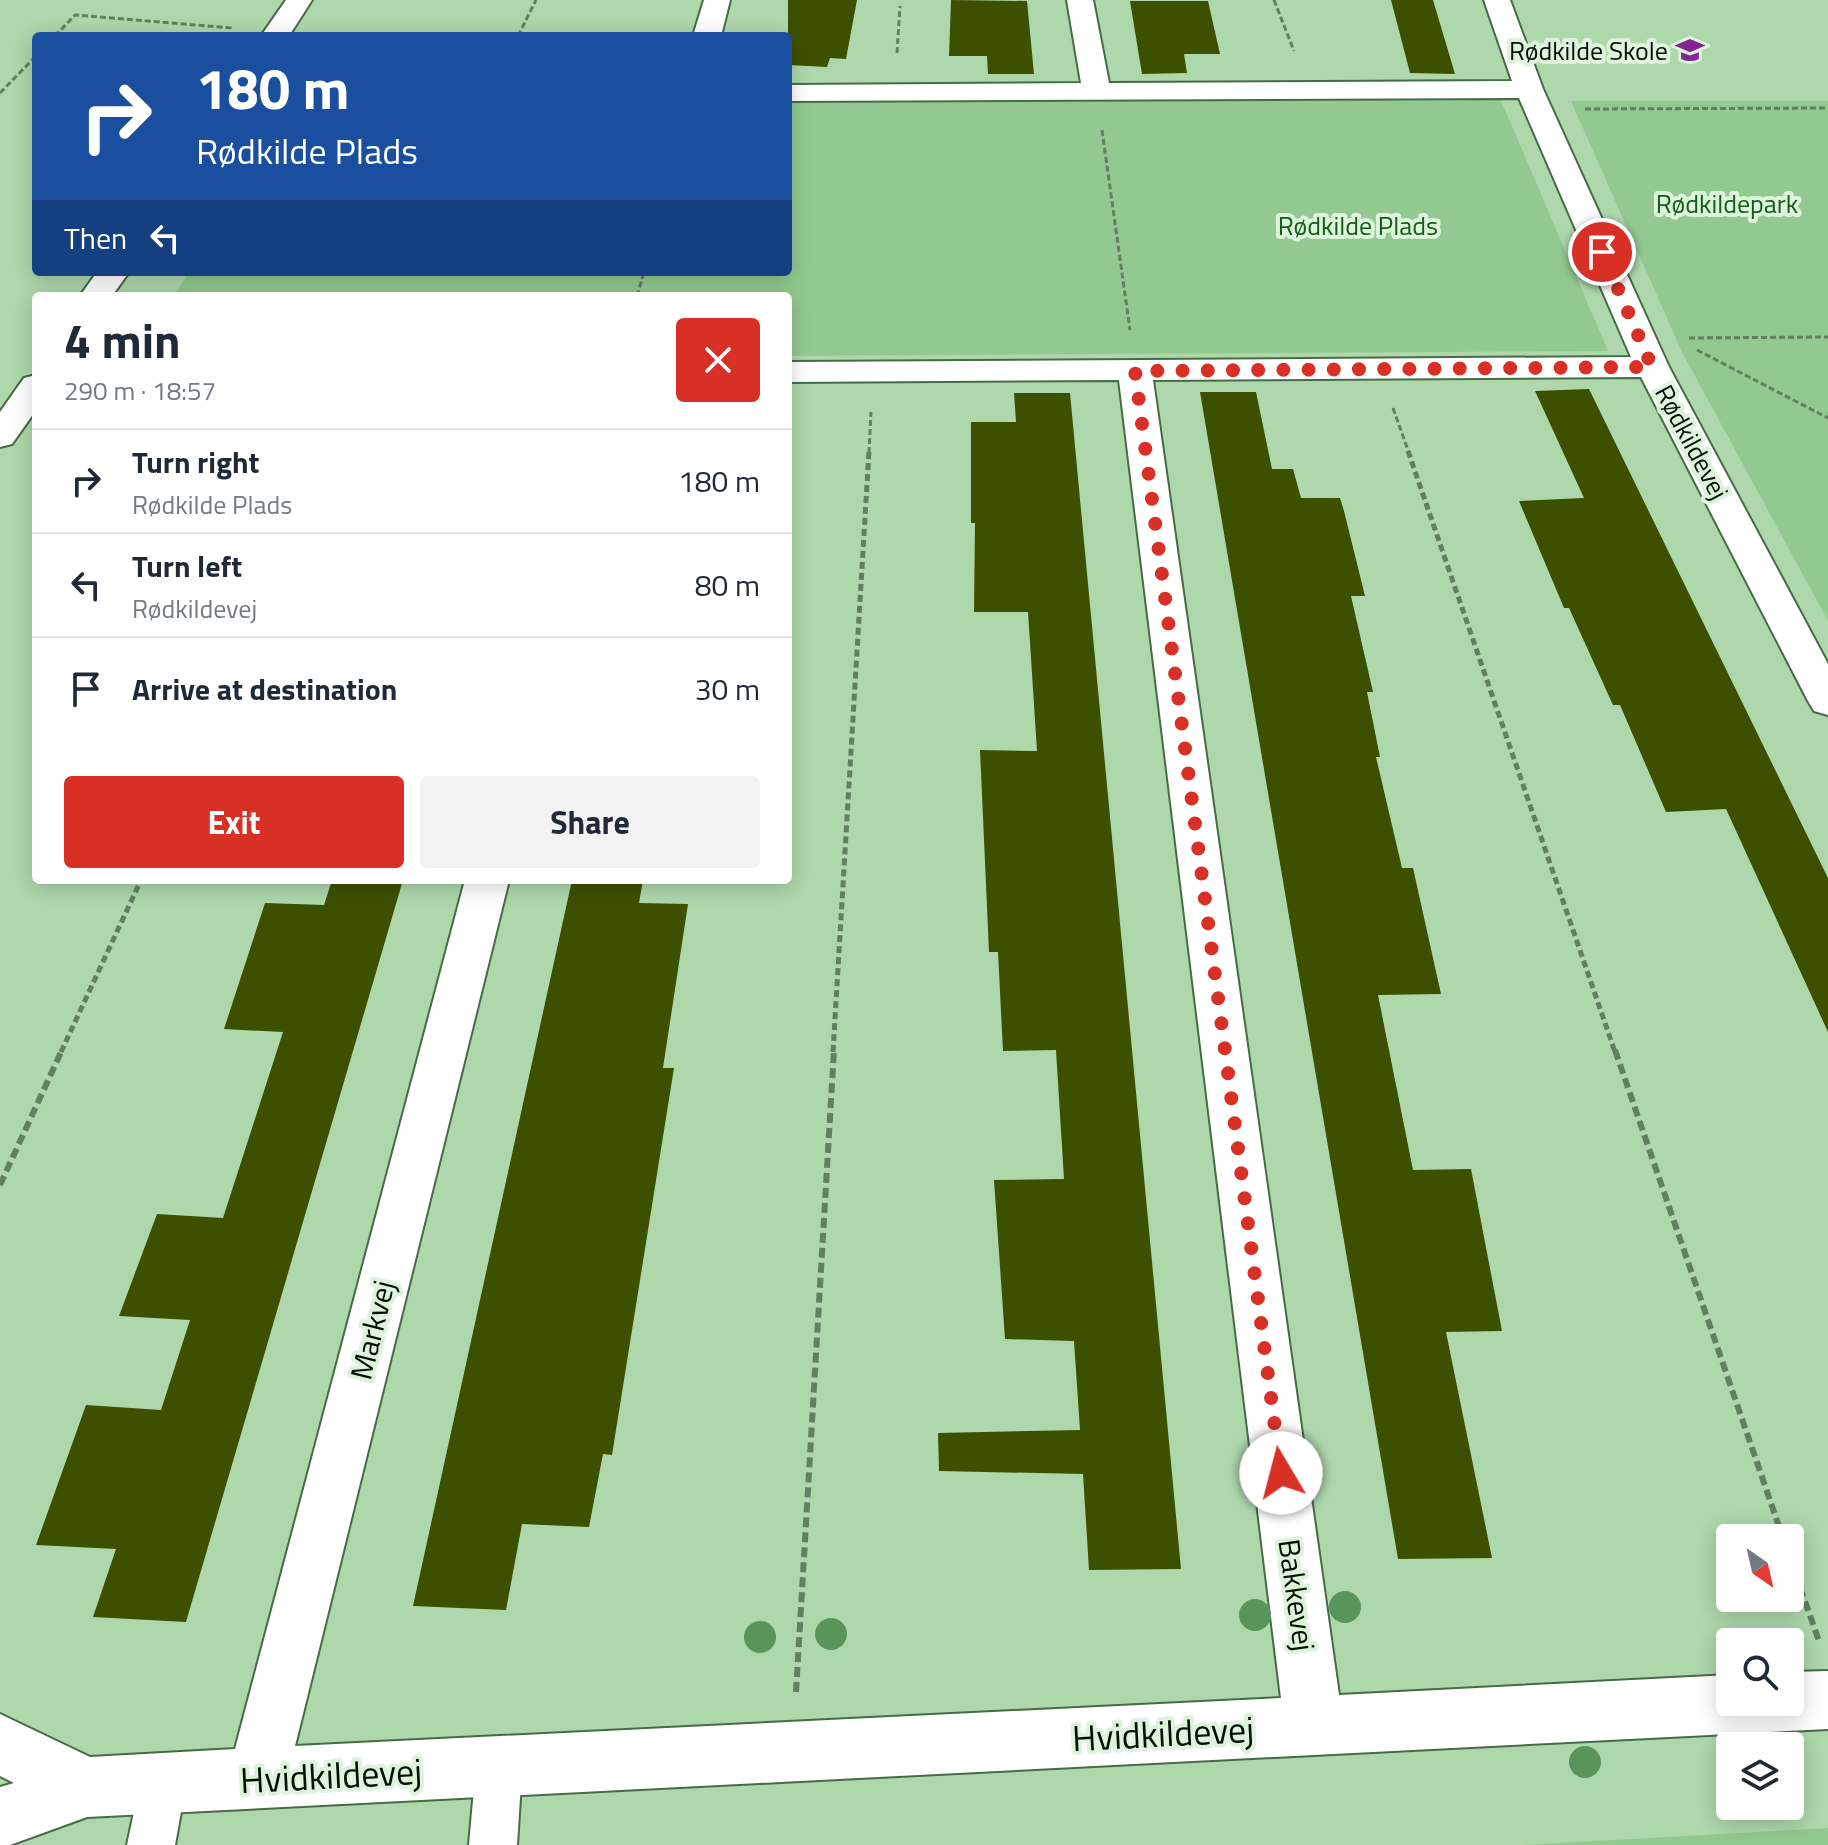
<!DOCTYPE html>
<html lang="en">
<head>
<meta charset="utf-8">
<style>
  :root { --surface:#fff; --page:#f2f2f3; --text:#1f2937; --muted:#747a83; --line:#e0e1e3; --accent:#d93025 }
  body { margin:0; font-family:"Titillium Web",sans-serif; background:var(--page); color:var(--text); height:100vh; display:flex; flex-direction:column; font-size:30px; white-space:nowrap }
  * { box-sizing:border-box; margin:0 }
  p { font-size:26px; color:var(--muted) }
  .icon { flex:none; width:44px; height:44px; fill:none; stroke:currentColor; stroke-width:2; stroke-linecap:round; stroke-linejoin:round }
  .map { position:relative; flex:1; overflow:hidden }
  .sheet { position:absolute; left:32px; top:292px; width:760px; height:592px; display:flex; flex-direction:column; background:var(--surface); border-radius:8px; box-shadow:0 4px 20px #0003 }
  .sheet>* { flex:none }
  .top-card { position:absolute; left:32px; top:32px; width:760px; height:244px; border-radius:8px; box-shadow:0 4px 20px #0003; background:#1a4fa0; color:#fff; overflow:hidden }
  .needle { width:52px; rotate:146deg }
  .buttons { position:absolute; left:1716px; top:1524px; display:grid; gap:16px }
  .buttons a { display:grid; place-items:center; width:88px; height:88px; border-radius:8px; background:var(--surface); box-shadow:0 4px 20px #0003; font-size:40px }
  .pin { position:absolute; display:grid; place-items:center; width:68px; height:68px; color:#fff; margin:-34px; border:4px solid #fff; border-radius:50%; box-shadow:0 2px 8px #0007 }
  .me { position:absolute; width:88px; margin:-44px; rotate:352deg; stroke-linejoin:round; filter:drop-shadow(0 0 6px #0008) }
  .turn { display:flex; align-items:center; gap:28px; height:168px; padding:0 32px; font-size:36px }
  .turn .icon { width:104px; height:104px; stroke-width:2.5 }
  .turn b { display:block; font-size:56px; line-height:68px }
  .then { display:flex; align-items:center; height:76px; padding:0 32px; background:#0003; gap:16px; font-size:30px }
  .round { display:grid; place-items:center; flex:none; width:84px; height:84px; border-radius:8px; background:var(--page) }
  .overview { display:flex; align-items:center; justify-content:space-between; height:136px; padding:0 32px }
  h1 { font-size:48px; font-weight:700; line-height:60px }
  .button { display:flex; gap:16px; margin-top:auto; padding:16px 32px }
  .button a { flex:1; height:92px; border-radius:8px; background:var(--accent); color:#fff; font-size:32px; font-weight:700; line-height:92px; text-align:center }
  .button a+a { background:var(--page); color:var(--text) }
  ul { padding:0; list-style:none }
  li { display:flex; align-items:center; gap:24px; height:104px; padding:0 32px; border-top:2px solid var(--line) }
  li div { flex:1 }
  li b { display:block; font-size:30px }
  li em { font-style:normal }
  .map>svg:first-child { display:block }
  .green { fill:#93c991 }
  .building { fill:#3d5000 }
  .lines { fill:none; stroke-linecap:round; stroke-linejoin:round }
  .lane-casing { stroke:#466c45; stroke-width:4 }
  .street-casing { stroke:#466c45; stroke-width:4 }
  .primary-casing { stroke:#466c45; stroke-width:4 }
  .path-far2 { stroke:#627f60; stroke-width:3; stroke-dasharray:6 3; stroke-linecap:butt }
  .path-far1 { stroke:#627f60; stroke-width:5; stroke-dasharray:7 4; stroke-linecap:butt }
  .path { stroke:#627f60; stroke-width:6; stroke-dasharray:10 5; stroke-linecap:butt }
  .lane { fill:#fff; fill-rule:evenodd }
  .street { fill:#fff; fill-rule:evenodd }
  .primary { fill:#fff; fill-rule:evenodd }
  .tree { fill:#59945b }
  .route { stroke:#d93025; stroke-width:14; stroke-dasharray:0 25.2 }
  .labels { text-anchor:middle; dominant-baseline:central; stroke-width:8; stroke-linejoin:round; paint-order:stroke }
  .far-poi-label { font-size:26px; fill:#031103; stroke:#ddf3dc; text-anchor:end }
  .far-park-label { font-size:26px; fill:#145d18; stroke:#ddf3dc }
  .far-street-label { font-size:26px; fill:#031103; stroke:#ddf3dc }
  .street-label { font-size:30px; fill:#031103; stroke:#ddf3dc }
  .near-street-label { font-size:36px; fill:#031103; stroke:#ddf3dc }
</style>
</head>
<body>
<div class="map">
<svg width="1828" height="1845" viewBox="0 0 1828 1845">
  <rect width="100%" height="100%" fill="#aed8ac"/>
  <path class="green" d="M 1500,98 L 1608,351 L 788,356 L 788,296 L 174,296 L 189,272 L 788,272 L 788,99 Z
    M 1571,101 L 1828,101 L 1828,621 L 1682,352 Z
    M 1828,1828 L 1828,1845 L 1524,1845 Z"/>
  <path class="building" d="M 788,0 L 857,0 L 846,59 L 830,58 L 827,67 L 788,65 Z
    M 951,0 L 1027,1 L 1034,74 L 988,74 L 987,56 L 949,56 Z
    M 1391,0 L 1433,0 L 1455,74 L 1410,73 Z
    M 1130,1 L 1208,1 L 1220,54 L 1184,54 L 1187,73 L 1142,74 Z
    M 1589,389 L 1828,878 L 1828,1032 L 1726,809 L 1666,812 L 1620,705 L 1613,705 L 1569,608 L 1564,608 L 1519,501 L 1584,498 L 1535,391 Z
    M 1200,392 L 1256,392 L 1272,469 L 1293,469 L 1301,498 L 1340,498 L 1344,511 L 1365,596 L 1351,596 L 1373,692 L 1367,692 L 1380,757 L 1376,757 L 1402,868 L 1413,868 L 1441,994 L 1378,995 L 1413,1170 L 1471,1169 L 1502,1331 L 1446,1332 L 1492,1558 L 1398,1559 Z
    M 1014,393 L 1070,393 L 1181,1569 L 1089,1570 L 1083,1474 L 939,1471 L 938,1433 L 1080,1430 L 1074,1341 L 1005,1339 L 994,1180 L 1064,1179 L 1056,1050 L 1003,1051 L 998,952 L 989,952 L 980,750 L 1037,751 L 1028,612 L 974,612 L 975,523 L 971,523 L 971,422 L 1016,422 Z
    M 332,880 L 403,880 L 186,1622 L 93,1617 L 116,1549 L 36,1545 L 86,1405 L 161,1410 L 190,1320 L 119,1316 L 157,1214 L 223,1218 L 283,1032 L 224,1029 L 265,903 L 324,905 Z
    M 572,880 L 643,880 L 639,903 L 688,904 L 663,1068 L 674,1068 L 612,1455 L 603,1454 L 589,1527 L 522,1524 L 506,1610 L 413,1606 Z"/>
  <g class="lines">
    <defs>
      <path id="lane" d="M 499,1744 L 515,1751 L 522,1767 L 517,1845 L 469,1845 L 476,1767 L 483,1751 Z
        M 163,1761 L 179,1768 L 186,1784 L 175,1845 L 127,1845 L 140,1784 L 147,1768 Z"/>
      <path id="street" d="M 704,0 L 730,0 L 721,36 L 693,36 Z
        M 1067,0 L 1093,0 L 1109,83 L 1512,81 L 1484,0 L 1510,0 L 1543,89 L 1669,367 L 1828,664 L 1828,715 L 1814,711 L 1808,701 L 1641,377 L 1153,380 L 1339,1695 L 1730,1675 L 1730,1702 L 1790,1702 L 1790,1672 L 1828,1671 L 1828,1729 L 87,1817 L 10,1845 L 0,1845 L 0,1787 L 14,1783 L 0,1776 L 0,1714 L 90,1757 L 235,1749 L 465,880 L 509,880 L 295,1746 L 1281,1698 L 1119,380 L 788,382 L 788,362 L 1631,357 L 1519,98 L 788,101 L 788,85 L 1081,83 Z"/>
      <path id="primary" d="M 286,0 L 312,0 L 289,36 L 261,36 Z
        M 97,272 L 129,272 L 112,296 L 80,296 Z
        M 36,375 L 36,410 L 12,444 L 0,447 L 0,412 L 24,378 Z"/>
    </defs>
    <use href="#lane" class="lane-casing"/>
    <use href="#street" class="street-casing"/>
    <use href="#primary" class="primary-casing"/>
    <path class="path-far2" d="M 1274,0 L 1294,51
      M 55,36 L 75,15 L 233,28
      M 518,36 L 536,0
      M 897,53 L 900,6
      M 0,93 L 36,56
      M 1585,109 L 1828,108
      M 1102,130 L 1130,330
      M 637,296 L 644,272
      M 1689,338 L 1828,337
      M 1697,350 L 1828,418
      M 1393,408 L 1409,453
      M 869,453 L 871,412"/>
    <path class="path-far1" d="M 1408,451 L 1615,1052
      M 61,1052 L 141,880
      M 833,1052 L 869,451"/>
    <path class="path" d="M 1615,1050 L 1783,1538
      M 0,1185 L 62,1050
      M 1790,1559 L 1819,1641
      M 796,1692 L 834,1050"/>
    <use href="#lane" class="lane"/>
    <use href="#street" class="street"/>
    <use href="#primary" class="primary"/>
  </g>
  <g class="tree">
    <circle cx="1345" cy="1607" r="16"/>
    <circle cx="1255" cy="1615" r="16"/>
    <circle cx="831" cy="1634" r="16"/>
    <circle cx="760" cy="1637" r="16"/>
    <circle cx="1585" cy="1762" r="16"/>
  </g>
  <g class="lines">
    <path class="route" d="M 1281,1473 L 1135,371 L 1652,367 L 1602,252"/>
  </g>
  <defs>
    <symbol id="school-bare" viewBox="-9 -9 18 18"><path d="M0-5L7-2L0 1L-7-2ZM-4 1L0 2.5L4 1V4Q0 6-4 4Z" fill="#84248e" stroke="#ddf3dc" stroke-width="2.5" paint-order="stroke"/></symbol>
  </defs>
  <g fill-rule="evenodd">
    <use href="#school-bare" x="1670" y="30" width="40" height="40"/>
  </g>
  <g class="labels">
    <g class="far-poi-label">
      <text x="1668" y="50">Rødkilde Skole</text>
    </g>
    <g class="far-park-label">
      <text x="1727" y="203">Rødkildepark</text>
      <text x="1358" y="225">Rødkilde Plads</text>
    </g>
    <g class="far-street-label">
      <text transform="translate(1692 442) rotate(62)">Rødkildevej</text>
    </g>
    <g class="street-label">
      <text transform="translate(372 1330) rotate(-76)">Markvej</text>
      <text transform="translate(1297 1595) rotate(82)">Bakkevej</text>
    </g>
    <g class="near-street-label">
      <text transform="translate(1163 1733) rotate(-3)">Hvidkildevej</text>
      <text transform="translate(331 1775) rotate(-3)">Hvidkildevej</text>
    </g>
  </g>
</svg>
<div class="buttons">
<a><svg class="needle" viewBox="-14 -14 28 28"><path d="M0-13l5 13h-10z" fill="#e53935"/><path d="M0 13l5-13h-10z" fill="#747a83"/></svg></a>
<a><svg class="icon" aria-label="search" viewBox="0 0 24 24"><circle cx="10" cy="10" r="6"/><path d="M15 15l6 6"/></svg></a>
<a><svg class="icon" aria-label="layers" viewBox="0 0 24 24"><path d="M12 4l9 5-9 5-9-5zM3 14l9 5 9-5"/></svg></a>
</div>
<div class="pin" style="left:1602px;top:252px;background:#d93025"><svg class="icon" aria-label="arrive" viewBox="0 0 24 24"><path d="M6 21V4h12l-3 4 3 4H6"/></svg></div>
<svg class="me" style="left:1281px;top:1473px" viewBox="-20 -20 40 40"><circle r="19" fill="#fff"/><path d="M0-13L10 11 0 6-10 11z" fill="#d93025"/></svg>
<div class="top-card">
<div class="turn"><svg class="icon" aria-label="right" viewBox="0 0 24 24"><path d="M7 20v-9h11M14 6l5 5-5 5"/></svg><div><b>180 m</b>Rødkilde Plads</div></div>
<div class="then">Then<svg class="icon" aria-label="left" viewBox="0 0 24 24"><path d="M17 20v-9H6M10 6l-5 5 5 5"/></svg></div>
</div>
<section class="sheet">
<div class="overview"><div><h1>4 min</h1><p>290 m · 18:57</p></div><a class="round" style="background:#d93025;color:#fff"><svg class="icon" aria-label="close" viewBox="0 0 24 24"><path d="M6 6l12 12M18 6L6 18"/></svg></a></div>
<ul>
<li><svg class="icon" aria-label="right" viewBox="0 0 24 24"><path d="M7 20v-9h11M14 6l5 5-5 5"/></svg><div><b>Turn right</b><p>Rødkilde Plads</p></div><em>180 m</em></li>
<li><svg class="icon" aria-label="left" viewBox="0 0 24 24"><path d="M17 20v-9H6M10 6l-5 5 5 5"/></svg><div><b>Turn left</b><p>Rødkildevej</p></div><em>80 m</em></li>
<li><svg class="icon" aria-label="arrive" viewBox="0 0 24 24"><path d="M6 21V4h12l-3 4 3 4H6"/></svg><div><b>Arrive at destination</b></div><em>30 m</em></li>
</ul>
<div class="button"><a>Exit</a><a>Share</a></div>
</section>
</div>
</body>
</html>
